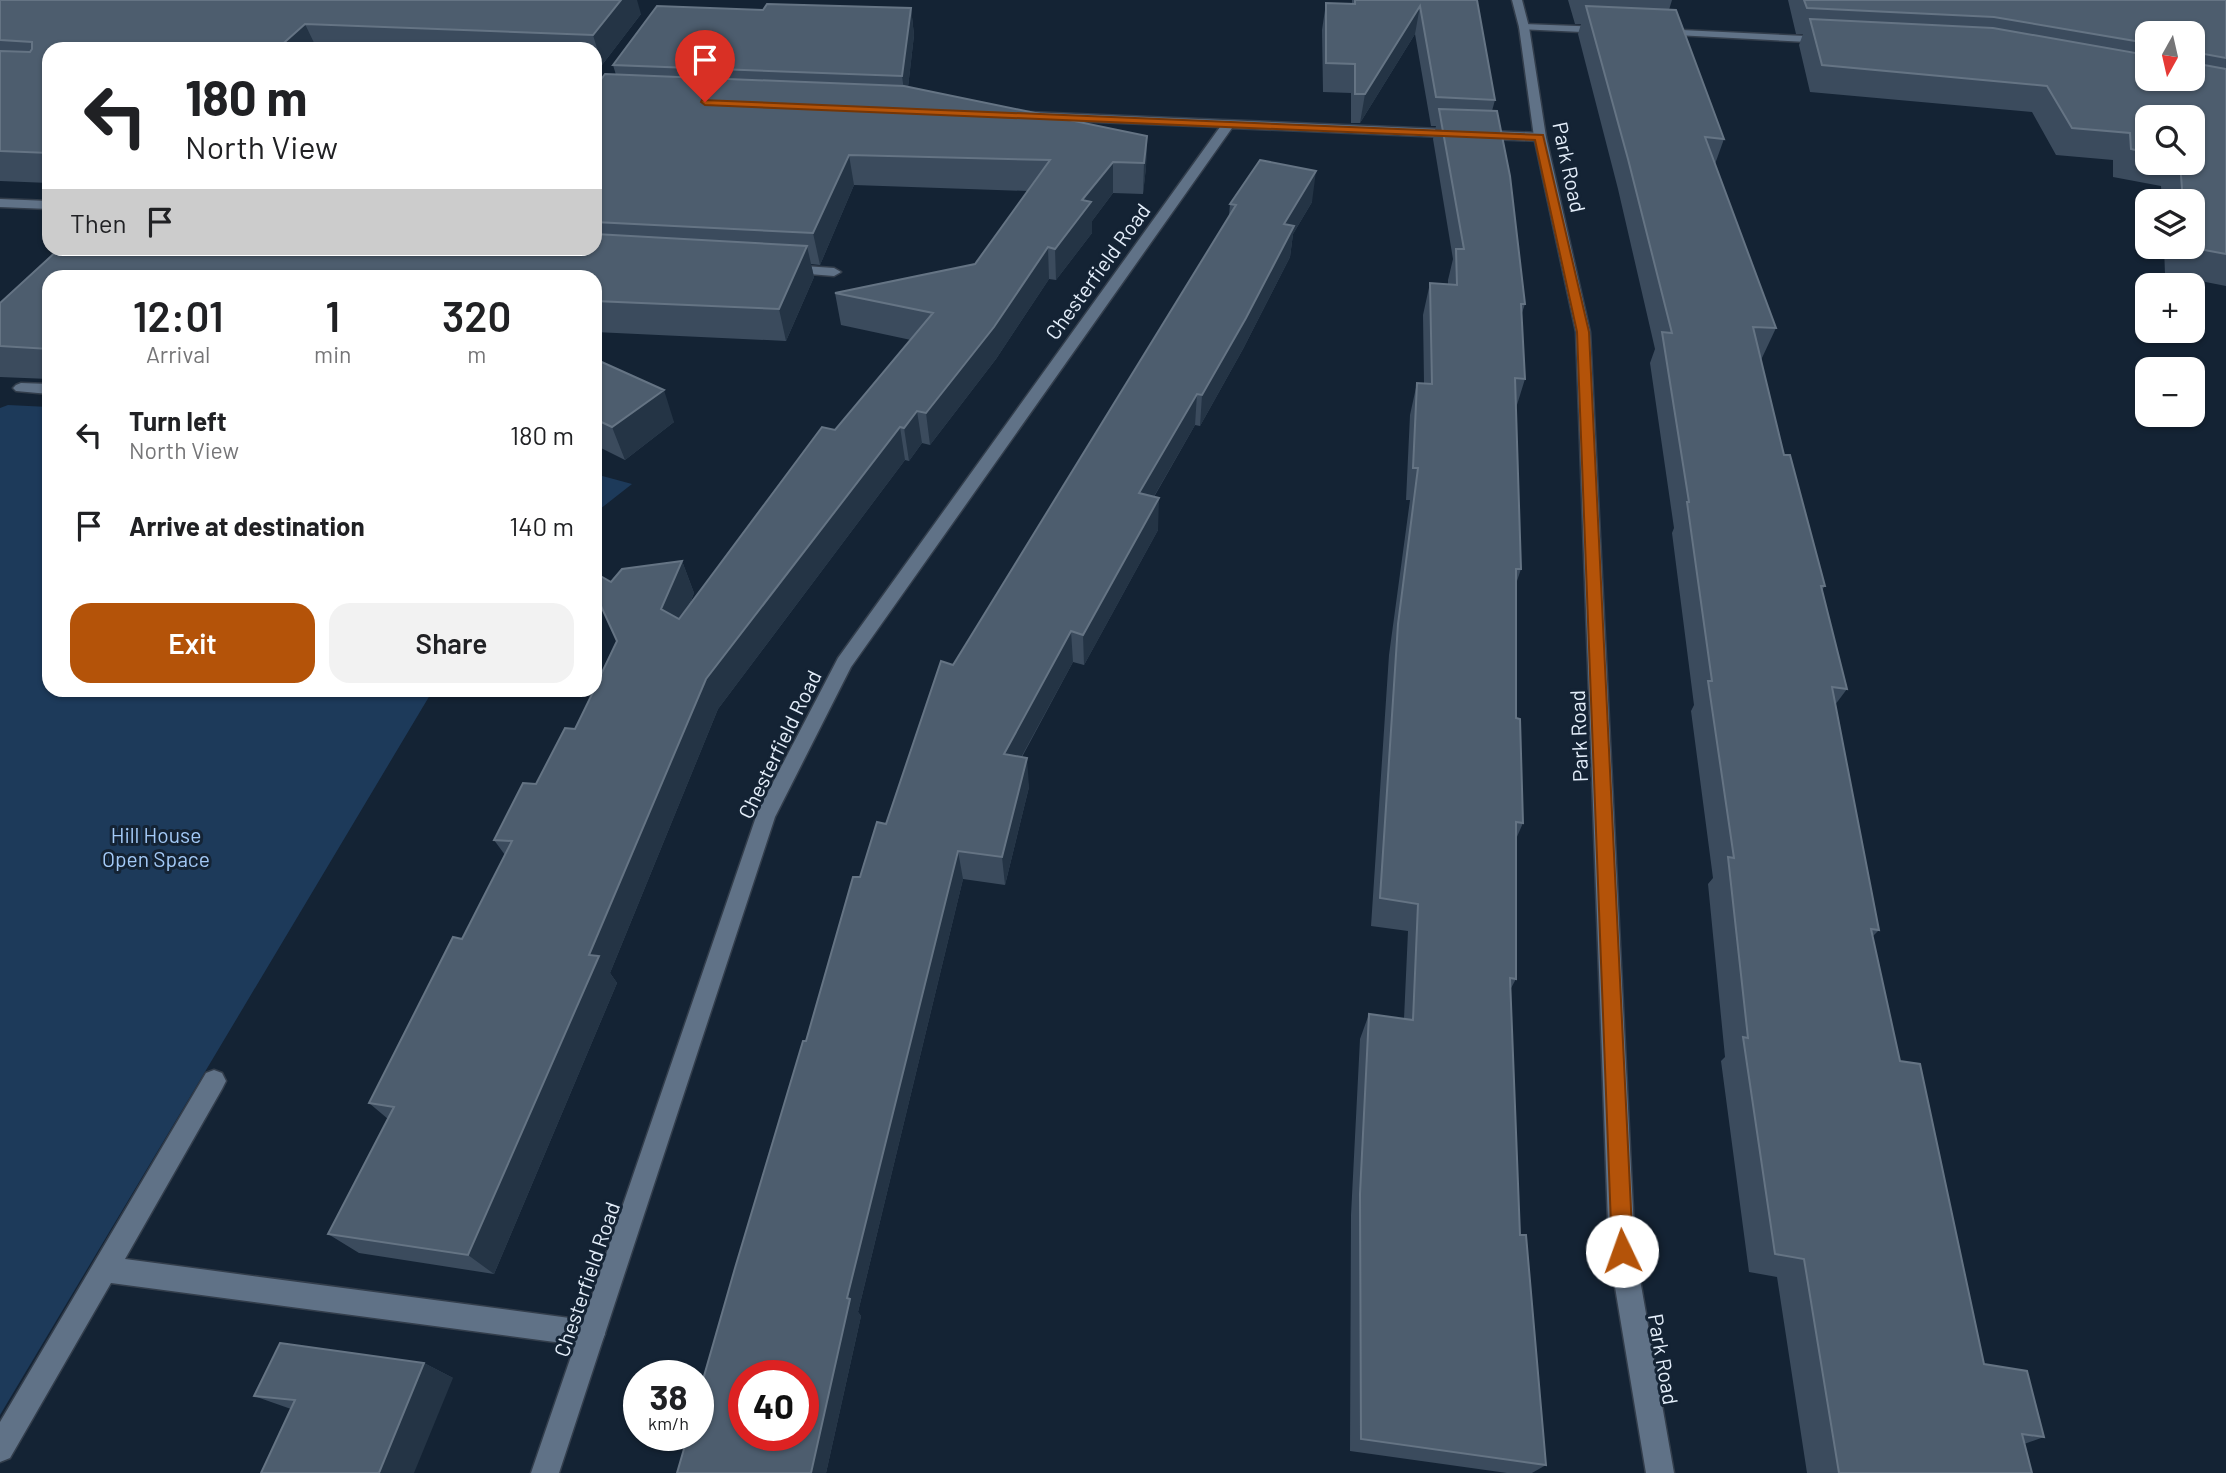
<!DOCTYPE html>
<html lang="en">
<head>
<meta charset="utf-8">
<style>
  :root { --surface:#fff; --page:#f2f2f2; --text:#202124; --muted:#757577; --accent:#b45309 }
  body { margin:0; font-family:Barlow,sans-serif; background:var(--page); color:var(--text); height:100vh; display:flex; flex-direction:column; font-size:26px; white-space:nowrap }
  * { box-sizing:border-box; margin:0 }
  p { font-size:23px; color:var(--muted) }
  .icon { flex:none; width:38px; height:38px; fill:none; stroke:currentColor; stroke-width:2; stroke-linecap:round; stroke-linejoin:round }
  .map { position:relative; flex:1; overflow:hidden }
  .details { position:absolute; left:42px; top:270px; width:560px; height:427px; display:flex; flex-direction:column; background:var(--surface); border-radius:21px; box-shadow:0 2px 5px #0004 }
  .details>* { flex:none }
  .hud { position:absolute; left:42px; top:42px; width:560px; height:214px; border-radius:21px; box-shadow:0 2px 5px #0004; background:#fff; color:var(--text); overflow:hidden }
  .needle { width:46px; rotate:188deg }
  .tools { position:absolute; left:2135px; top:21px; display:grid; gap:14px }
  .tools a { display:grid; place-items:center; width:70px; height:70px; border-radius:14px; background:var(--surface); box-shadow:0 2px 5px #0004; font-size:35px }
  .speed { position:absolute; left:623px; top:1360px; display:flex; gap:14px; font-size:35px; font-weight:700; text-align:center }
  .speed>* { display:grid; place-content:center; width:91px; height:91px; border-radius:50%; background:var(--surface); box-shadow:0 2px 5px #0004; line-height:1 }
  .speed small { font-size:18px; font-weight:400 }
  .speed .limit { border:10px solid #d22; background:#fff; color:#111 }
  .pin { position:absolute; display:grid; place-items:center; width:60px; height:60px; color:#fff; margin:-72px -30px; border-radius:50% 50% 50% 0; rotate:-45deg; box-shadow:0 0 7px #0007 }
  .pin .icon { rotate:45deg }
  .me { position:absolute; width:77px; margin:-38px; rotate:357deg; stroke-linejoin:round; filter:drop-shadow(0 0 5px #0008) }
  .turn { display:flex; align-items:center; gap:24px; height:147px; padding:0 28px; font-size:32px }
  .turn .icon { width:91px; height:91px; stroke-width:2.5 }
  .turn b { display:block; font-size:49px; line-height:60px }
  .then { display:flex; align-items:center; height:66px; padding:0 28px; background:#0003; gap:14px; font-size:26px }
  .eta { display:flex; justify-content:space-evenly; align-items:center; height:119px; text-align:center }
  .eta b { font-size:42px; font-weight:600; line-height:49px }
  .primary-button { display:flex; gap:14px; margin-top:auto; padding:14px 28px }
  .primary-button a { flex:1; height:80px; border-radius:21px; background:var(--accent); color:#fff; font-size:28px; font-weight:600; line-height:80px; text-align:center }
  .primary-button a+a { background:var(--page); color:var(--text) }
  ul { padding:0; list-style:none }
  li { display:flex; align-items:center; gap:21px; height:91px; padding:0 28px }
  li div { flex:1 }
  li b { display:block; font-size:26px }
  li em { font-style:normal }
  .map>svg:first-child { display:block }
  .green { fill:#1d3a5a }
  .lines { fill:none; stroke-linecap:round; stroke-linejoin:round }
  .service-casing { stroke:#333e4c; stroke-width:3 }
  .minor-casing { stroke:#333e4c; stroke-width:3 }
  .tertiary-casing { stroke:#333e4c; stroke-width:3 }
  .service { fill:#607287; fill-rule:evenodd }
  .minor { fill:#607287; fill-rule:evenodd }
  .tertiary { fill:#607287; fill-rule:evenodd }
  .wall { fill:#3b4b5d; fill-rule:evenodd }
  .shaded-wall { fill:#243445 }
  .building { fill:#4d5d6e; stroke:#657484; stroke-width:2; fill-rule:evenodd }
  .route { fill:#b45309; stroke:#753606; stroke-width:2 }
  .labels { text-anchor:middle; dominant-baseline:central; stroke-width:6; stroke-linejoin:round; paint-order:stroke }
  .street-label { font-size:21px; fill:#e4eefa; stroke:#142334 }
  .park-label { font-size:21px; fill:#a3c9f6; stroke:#142334 }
</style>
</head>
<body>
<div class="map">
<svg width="2226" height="1473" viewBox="0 0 2226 1473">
  <rect width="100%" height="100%" fill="#142334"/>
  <path class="green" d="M 8,405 L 49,407 L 49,690 L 433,690 L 0,1415 L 0,408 Z
    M 595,474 L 632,484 L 595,513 Z"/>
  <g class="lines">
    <defs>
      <path id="service" d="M 789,265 L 834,268 L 841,272 L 834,276 L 784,272 L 782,269 Z
        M 21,383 L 49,384 L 49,394 L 16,391 L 13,388 L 16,385 Z
        M 214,1070 L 222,1073 L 226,1081 L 222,1089 L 125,1259 L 592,1321 L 601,1325 L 605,1334 L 601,1343 L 592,1347 L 111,1283 L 10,1458 L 0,1462 L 0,1422 L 206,1073 Z"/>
      <path id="minor" d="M 1524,24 L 1603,27 L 1608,30 L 1603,33 L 1520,29 L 1519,27 Z
        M 1661,29 L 1827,37 L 1832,40 L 1827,43 L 1657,34 L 1656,32 Z
        M 1027,112 L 1540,133 L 1546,137 L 1540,141 L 1232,128 L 851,667 L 775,817 L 559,1473 L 531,1473 L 758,811 L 838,658 L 1220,127 L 1023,119 L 1023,113 Z
        M 0,199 L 49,201 L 49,209 L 0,207 Z
        M 52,248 L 65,248 L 58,254 L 53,253 Z"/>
      <path id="tertiary" d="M 1512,0 L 1522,0 L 1529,27 L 1546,137 L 1590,332 L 1635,1251 L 1674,1473 L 1646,1473 L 1609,1251 L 1576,332 L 1534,137 L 1519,27 Z"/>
    </defs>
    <use href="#service" class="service-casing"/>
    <use href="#minor" class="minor-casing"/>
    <use href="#tertiary" class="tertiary-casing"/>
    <use href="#service" class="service"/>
    <use href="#minor" class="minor"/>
    <use href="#tertiary" class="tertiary"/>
  </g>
  <path class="wall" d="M 0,0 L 641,14 L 602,65 L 595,65 L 595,49 L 49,49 L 49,183 L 0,181 Z
    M 1352,0 L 1477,0 L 1495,100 L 1492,111 L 1525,304 L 1521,316 L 1525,379 L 1516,408 L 1521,569 L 1516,584 L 1516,718 L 1523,823 L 1516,839 L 1516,979 L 1510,990 L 1520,1235 L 1546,1465 L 1532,1473 L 1507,1473 L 1350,1451 L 1351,1215 L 1360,1039 L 1369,1014 L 1404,1019 L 1408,931 L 1371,926 L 1389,655 L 1410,500 L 1406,500 L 1410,415 L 1417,383 L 1424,383 L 1423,315 L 1430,283 L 1448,284 L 1448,280 L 1453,259 L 1433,139 L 1436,126 L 1431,126 L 1415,34 L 1360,123 L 1351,123 L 1351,93 L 1323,92 L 1322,30 L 1326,3 L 1352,4 Z
    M 1568,0 L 1672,0 L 1669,10 L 1724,139 L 1715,164 L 1776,328 L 1761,360 L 1784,455 L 1825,586 L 1822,590 L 1847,689 L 1835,705 L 1879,930 L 1872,937 L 1900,1061 L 1984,1364 L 2044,1437 L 2024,1444 L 2032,1473 L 1807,1473 L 1777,1277 L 1749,1272 L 1721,1061 L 1725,1057 L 1708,884 L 1713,878 L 1691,711 L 1694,705 L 1672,533 L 1674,528 L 1650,363 L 1655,349 L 1618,189 L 1578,34 L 1581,24 L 1575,24 Z
    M 1788,0 L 2226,0 L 2226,286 L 2165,274 L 2164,247 L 2193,247 L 2193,201 L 2162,201 L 2161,186 L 2113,177 L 2113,160 L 2056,155 L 2032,112 L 1810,92 L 1799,45 L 1803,34 L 1796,34 ZM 2147,33 L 2193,33 L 2193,79 L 2147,79 ZM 2147,117 L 2193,163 L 2147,163 Z
    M 767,4 L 911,8 L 914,35 L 908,87 L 1147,136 L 1146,167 L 1143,194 L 1113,193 L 1092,221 L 1092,233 L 1056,280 L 1049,279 L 996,359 L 930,445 L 922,443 L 909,461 L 905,460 L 718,709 L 610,973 L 617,983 L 494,1274 L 359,1253 L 328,1234 L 388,1119 L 369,1103 L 453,937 L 462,939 L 505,855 L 494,840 L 523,783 L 536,784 L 565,728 L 575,729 L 594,690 L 595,690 L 595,687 L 617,641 L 595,593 L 595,573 L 611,582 L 622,569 L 682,561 L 694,593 L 689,606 L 822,427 L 835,430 L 911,340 L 841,325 L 835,293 L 975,264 L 1028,191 L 854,185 L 820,265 L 811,264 L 814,277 L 786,341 L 595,332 L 595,276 L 49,276 L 49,379 L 0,377 L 0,303 L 60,248 L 595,248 L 595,88 L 605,74 L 616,75 L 613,65 L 657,6 L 763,10 Z
    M 1312,202 L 1293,234 L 1290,257 L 1243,349 L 1200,426 L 1195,425 L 1154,497 L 1158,530 L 1084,665 L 1073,662 L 1022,757 L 1029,787 L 1005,885 L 963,879 L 858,1312 L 861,1316 L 826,1473 L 806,1041 L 860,877 L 886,824 L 953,665 L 1229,216 L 1230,204 Z
    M 595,359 L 674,422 L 625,460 L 595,445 Z
    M 424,1363 L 453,1378 L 291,1409 L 254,1396 Z"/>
  <path class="shaded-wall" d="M 618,0 L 637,0 L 641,14 L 602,65 L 593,35 Z
    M 1420,6 L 1415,34 L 1360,123 L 1365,94 Z
    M 911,8 L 914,35 L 906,105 L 902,76 Z
    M 305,24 L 317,49 L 277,49 Z
    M 1147,136 L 1146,167 L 1143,194 L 1144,163 Z
    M 849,155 L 854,185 L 820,265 L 813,233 Z
    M 1113,162 L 1113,193 L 1092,221 L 1092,233 L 1056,280 L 1055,249 L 1082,200 Z
    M 1316,171 L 1312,202 L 1293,234 L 1290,257 L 1243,349 L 1200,426 L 1202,395 L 1284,224 Z
    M 807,246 L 814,277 L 786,341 L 779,309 Z
    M 1048,247 L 1049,279 L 996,359 L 930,445 L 926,413 Z
    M 664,390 L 674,422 L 625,460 L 612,427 Z
    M 1197,394 L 1195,425 L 1138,524 L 1139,493 Z
    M 917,411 L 922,443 L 909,461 L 904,428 Z
    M 900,427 L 905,460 L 718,709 L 610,973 L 617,983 L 494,1274 L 468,1255 L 589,955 L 706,679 Z
    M 1159,498 L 1158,530 L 1084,665 L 1083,635 Z
    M 682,561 L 694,593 L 674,641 L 661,609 Z
    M 1071,631 L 1073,662 L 1007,783 L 1004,754 Z
    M 1027,758 L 1029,787 L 1005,885 L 1002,857 Z
    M 958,851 L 963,879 L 858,1312 L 861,1316 L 826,1473 L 811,1473 L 847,1298 Z
    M 424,1363 L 453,1378 L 414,1473 L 379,1473 Z"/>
  <path class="building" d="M 0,0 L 621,0 L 593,35 L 305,24 L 277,49 L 49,49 L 49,153 L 0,151 L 0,51 L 30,52 L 32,49 L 32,42 L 0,40 Z
    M 1355,0 L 1477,0 L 1495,100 L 1436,97 L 1420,6 L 1365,94 L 1355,94 L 1355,64 L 1326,63 L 1326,3 L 1355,4 Z
    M 1804,0 L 2226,0 L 2226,58 L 2193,52 L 2193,33 L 2147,33 L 2147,43 L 1994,17 L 1807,8 Z
    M 767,4 L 911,8 L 902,76 L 613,65 L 657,6 L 763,10 Z
    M 1586,6 L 1676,10 L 1724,139 L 1705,137 L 1776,328 L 1753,327 L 1784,455 L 1790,455 L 1825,586 L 1821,586 L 1847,689 L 1832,687 L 1879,930 L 1871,929 L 1900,1061 L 1920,1064 L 1984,1364 L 2027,1371 L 2044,1437 L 2022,1434 L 2032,1473 L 1839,1473 L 1804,1259 L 1775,1254 L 1743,1037 L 1748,1038 L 1728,857 L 1734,858 L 1708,681 L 1712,681 L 1687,502 L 1689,502 L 1662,332 L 1672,333 L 1628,159 Z
    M 1810,19 L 1993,28 L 2147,55 L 2147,79 L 2193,79 L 2193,63 L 2226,69 L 2226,254 L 2188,247 L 2193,247 L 2193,201 L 2183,201 L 2180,163 L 2193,163 L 2193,117 L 2147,117 L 2147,153 L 2131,149 L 2130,133 L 2072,128 L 2047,86 L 1822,65 Z
    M 605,74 L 904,86 L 1147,136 L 1144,163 L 1113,162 L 1082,200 L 1091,202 L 1055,249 L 1048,247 L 994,327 L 926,413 L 917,411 L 904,428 L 900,427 L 706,679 L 589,955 L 599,956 L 468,1255 L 328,1234 L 394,1107 L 369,1103 L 453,937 L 462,939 L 512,841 L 494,840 L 523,783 L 536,784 L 565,728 L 575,729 L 594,690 L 595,690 L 595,687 L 617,641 L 595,593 L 595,573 L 611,582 L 622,569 L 682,561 L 661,609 L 679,619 L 822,427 L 835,430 L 933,313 L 835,293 L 975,264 L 1050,160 L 849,155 L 813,233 L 595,222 L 595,88 Z
    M 1439,109 L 1497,111 L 1510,176 L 1525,304 L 1521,304 L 1525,379 L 1515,378 L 1521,569 L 1516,569 L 1516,718 L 1520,719 L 1523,823 L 1516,822 L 1516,979 L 1510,978 L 1520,1235 L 1526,1235 L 1546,1465 L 1361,1439 L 1360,1194 L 1369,1014 L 1413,1020 L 1418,904 L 1380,898 L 1398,624 L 1418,468 L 1413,468 L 1417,383 L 1432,384 L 1430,283 L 1457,285 L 1456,249 L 1464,249 Z
    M 1260,160 L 1316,171 L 1284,224 L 1294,226 L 1246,318 L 1202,395 L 1197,394 L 1139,493 L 1159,498 L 1083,635 L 1071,631 L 1004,754 L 1027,758 L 1002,857 L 958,851 L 847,1298 L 850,1299 L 811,1473 L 677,1473 L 688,1435 L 698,1435 L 698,1397 L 735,1268 L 803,1041 L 806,1041 L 853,877 L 860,877 L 877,822 L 886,824 L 941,661 L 953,665 L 1236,205 L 1230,204 ZM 744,1376 L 803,1376 L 803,1435 L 744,1435 Z
    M 595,234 L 807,246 L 779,309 L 595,301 L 595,276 L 49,276 L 49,349 L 0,346 L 0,303 L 60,248 L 595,248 Z
    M 595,359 L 664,390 L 612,427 L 595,419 Z
    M 280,1343 L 424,1363 L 379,1473 L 261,1473 L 295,1400 L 254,1396 Z"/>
  <path class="route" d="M 702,100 L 1543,135 L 1589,332 L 1633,1251 L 1630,1259 L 1622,1262 L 1615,1259 L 1612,1251 L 1577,332 L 1535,140 L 705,105 L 701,102 Z"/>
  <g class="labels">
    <g class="street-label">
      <text transform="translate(1570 167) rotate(78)">Park Road</text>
      <text transform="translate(1097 271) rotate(-54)">Chesterfield Road</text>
      <text transform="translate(1578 736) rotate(-92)">Park Road</text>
      <text transform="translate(779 744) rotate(-64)">Chesterfield Road</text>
      <text transform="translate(586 1279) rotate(-71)">Chesterfield Road</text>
      <text transform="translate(1664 1359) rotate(80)">Park Road</text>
    </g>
    <g class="park-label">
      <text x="156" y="834">Hill House<tspan x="156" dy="24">Open Space</tspan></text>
    </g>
  </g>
</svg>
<div class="tools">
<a><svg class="needle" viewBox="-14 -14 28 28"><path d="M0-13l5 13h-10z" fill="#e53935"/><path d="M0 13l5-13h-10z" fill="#757577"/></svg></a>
<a><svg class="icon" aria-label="search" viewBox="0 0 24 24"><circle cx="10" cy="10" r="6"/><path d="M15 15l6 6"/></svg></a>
<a><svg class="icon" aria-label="layers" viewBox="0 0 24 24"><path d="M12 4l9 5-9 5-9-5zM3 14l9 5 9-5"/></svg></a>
<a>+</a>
<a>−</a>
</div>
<div class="speed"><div>38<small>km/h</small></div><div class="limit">40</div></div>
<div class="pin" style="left:705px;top:102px;background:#d93025"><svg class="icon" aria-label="arrive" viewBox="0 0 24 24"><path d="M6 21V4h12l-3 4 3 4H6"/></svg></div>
<svg class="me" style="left:1622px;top:1251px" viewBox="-20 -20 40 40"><circle r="19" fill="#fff"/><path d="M0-13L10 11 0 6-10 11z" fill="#b45309"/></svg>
<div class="hud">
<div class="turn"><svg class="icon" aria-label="left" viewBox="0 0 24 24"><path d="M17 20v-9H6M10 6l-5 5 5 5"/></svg><div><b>180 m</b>North View</div></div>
<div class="then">Then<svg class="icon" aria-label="arrive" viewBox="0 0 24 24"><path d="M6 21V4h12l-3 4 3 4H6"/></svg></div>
</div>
<section class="details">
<div class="eta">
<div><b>12:01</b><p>Arrival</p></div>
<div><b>1</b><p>min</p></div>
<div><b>320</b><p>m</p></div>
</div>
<ul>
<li><svg class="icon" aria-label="left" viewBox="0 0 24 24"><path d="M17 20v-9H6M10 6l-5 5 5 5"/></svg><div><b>Turn left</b><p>North View</p></div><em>180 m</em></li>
<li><svg class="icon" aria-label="arrive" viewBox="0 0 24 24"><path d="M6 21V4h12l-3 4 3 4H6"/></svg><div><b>Arrive at destination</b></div><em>140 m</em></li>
</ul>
<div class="primary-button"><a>Exit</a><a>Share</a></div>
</section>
</div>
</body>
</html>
